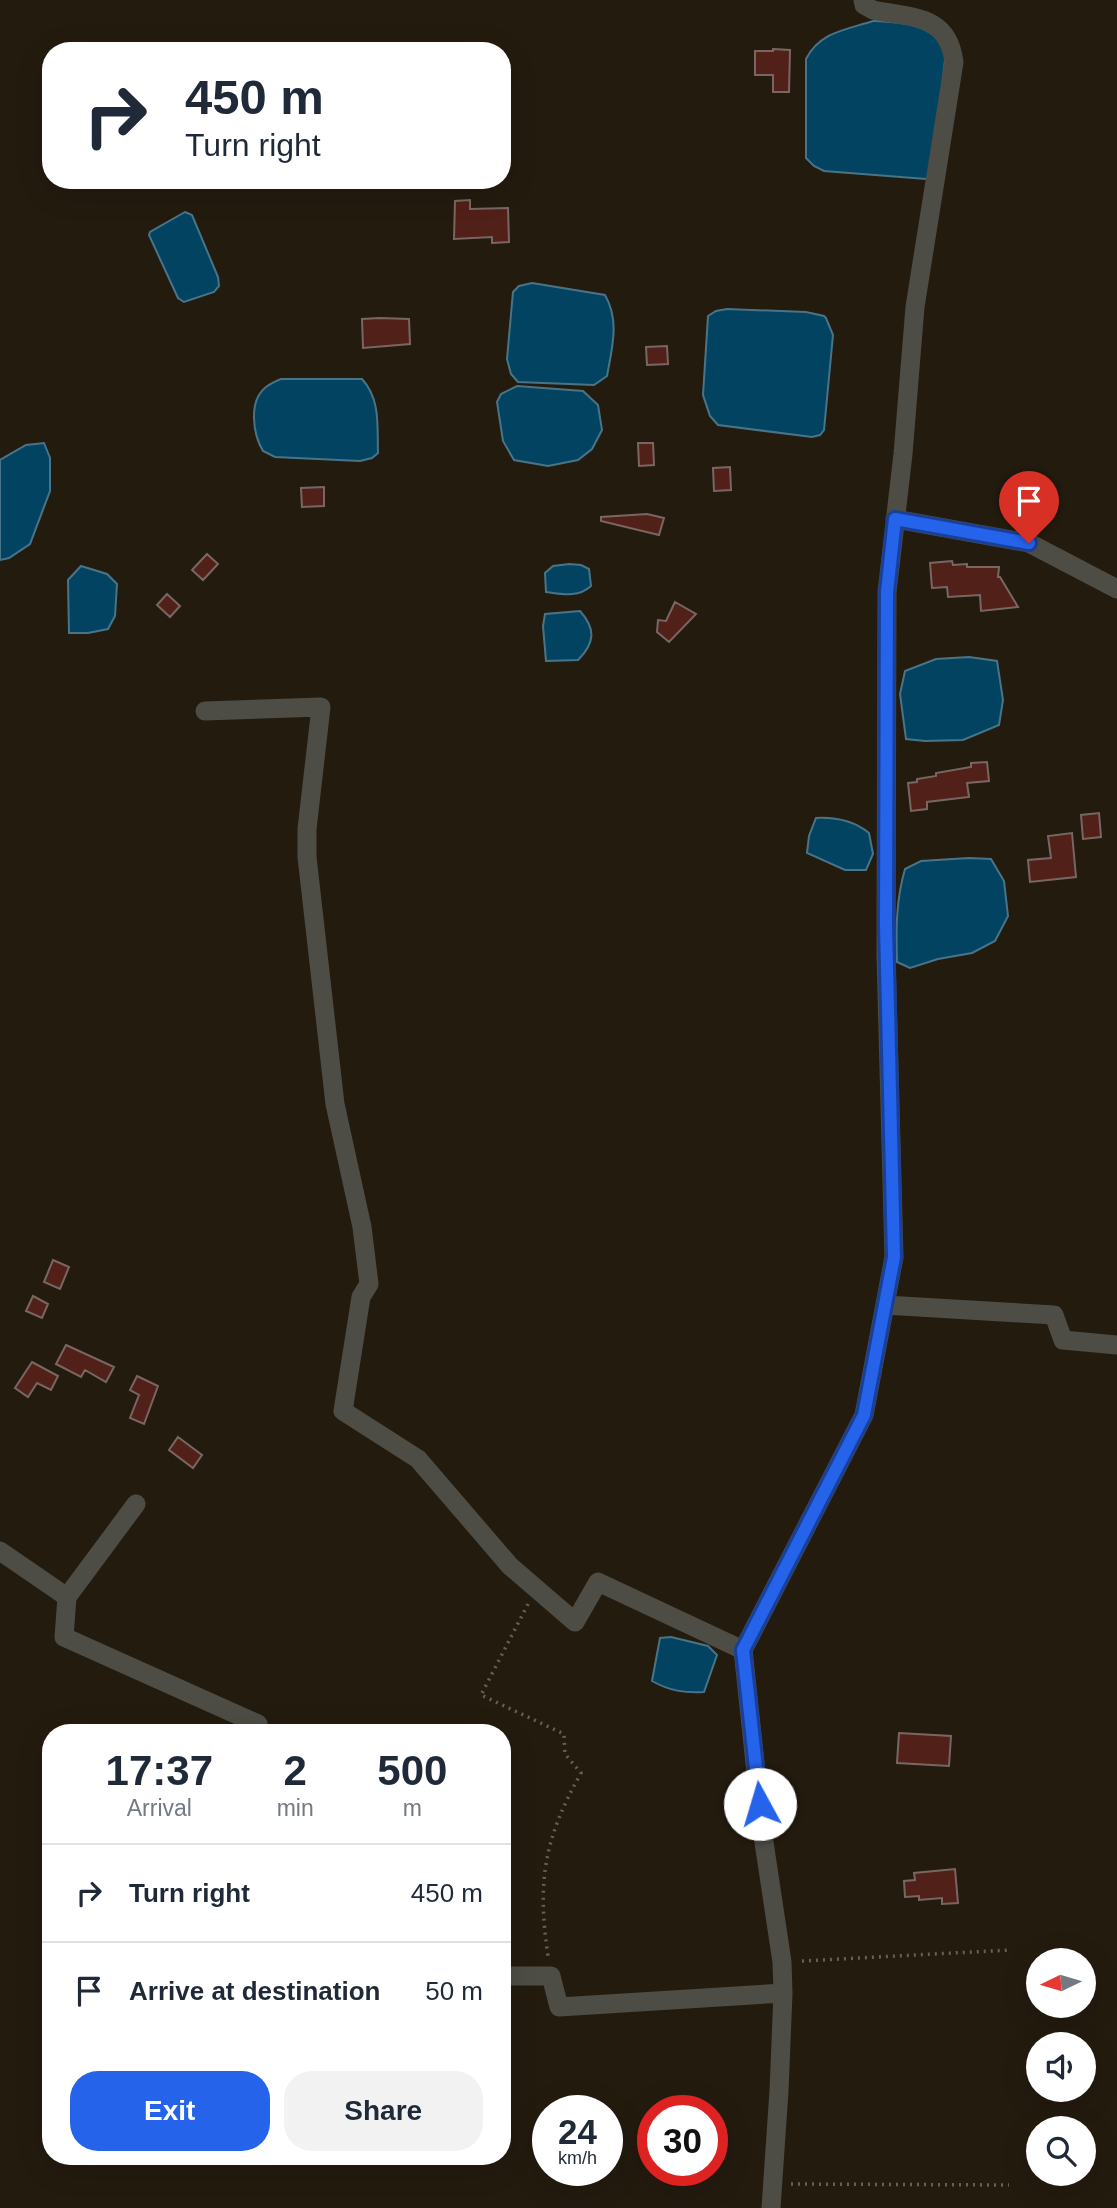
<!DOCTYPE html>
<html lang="en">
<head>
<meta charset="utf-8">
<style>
  :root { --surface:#fff; --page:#f2f2f3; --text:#1f2937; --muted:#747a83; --line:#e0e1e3; --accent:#2563eb }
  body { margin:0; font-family:Arial,sans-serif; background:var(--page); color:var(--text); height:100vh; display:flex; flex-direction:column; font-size:26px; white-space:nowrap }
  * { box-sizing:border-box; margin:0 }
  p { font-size:23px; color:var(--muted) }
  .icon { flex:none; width:38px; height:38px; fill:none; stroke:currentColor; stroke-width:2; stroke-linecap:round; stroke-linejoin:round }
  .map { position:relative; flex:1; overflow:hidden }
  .details { position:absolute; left:42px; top:1724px; width:469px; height:441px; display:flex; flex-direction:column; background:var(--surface); border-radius:28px; box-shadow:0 7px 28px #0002 }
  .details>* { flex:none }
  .banner { position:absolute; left:42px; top:42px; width:469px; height:147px; border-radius:28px; box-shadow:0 7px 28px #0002; background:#fff; color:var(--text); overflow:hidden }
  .needle { width:46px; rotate:265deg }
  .fabs { position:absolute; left:1026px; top:1948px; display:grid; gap:14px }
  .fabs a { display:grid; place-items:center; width:70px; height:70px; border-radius:50%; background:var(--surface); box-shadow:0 7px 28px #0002; font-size:35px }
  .speed { position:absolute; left:532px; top:2095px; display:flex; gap:14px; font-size:35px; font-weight:700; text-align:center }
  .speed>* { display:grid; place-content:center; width:91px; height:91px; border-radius:50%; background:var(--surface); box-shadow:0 7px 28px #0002; line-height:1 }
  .speed small { font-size:18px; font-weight:400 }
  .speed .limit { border:10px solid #d22; background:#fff; color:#111 }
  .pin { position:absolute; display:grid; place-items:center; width:60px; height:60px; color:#fff; margin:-72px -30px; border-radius:50% 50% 50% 0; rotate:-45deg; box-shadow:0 0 7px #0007 }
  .pin .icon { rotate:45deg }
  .me { position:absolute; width:77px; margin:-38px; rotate:354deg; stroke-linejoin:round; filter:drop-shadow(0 0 5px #0008) }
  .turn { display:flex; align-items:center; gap:24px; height:147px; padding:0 28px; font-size:32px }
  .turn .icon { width:91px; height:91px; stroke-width:2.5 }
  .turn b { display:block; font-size:49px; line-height:60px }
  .eta { display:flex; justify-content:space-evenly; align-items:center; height:119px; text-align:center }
  .eta b { font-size:42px; font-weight:700; line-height:49px }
  .primary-button { display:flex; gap:14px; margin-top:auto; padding:14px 28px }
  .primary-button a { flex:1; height:80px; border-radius:28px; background:var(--accent); color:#fff; font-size:28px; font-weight:700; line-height:80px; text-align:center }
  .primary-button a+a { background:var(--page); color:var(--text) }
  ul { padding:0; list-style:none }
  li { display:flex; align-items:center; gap:21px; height:98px; padding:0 28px; border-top:2px solid var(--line) }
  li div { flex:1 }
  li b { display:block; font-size:26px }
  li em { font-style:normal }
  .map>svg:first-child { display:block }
  .water { fill:#024361; stroke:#497487; stroke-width:2 }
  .building { fill:#512018; stroke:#796663; stroke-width:2 }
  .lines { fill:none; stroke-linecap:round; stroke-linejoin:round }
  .path { stroke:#686055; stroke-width:3.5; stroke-dasharray:2 5; stroke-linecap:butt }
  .street { stroke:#4d4d46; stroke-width:19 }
  .route-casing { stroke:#184099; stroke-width:18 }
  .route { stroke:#2563eb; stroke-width:12 }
</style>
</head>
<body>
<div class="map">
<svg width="1117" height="2208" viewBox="0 0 1117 2208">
  <rect width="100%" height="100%" fill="#241b0f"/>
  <path class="water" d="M 873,21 C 900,22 933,23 946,51 L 932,175 L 926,179 L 824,171 L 814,166 L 806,158 L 806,59 C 820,32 845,30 873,21 Z
    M 185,212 L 192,215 L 218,277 L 219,286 L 214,292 L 184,302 L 178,298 L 149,235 L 150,232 Z
    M 532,283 L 605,295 C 620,321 612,348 607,376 L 594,385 L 518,382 L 511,374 L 507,359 L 513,292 L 519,286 Z
    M 727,309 L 806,312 L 824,316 L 826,318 L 833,335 L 824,430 L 820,435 L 812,437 L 718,425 L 710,416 L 703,395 L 708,316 L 716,311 Z
    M 281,379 L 362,379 C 381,400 377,426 378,453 L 372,458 L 360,461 L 275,457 L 263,451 C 253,434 248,401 266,387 C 270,384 276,381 281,379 Z
    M 517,386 L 583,391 L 598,405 L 602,430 L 592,449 L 578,460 L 548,466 L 514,460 L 503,441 L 497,402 L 501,394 Z
    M 44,443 L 50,458 L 50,491 L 30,544 L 9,558 L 0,560 L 0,460 L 26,445 Z
    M 569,564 L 581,565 L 589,569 L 591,586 C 578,598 562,594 546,592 L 545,573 L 553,566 Z
    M 81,566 L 107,574 L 117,584 L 115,616 L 108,629 L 88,633 L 69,633 L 68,580 Z
    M 580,611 C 596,629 595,643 578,660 L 546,661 L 543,626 L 545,614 Z
    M 969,657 L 997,661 L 1003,700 L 999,725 L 963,740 L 925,741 L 906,739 L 900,694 L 905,671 L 936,659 Z
    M 816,818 C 835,817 854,821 869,833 L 873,854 L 866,870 L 845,870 L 807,853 L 809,836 Z
    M 969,858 L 991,859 L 1004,881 L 1008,916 L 995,941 L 972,953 L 938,959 L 910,968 L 897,962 C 896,929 896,900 905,869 L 921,861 Z
    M 671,1637 L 708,1646 L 717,1655 L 704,1692 C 684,1693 670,1691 652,1681 L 660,1638 Z"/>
  <path class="building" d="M 773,49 L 790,50 L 789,92 L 773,92 L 773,75 L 755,75 L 755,51 L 773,51 Z
    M 470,200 L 470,209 L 508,208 L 509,242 L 492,243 L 492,237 L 454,239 L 455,201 Z
    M 380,318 L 409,319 L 410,344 L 363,348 L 362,319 Z
    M 667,346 L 668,364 L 647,365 L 646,347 Z
    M 638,443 L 653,443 L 654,465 L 639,466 Z
    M 730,467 L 731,490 L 714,491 L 713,468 Z
    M 324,487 L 324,506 L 302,507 L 301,488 Z
    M 647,514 L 664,518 L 659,535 L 601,521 L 601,517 Z
    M 207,554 L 218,564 L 203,580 L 192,570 Z
    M 952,561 L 953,565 L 967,564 L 967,567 L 999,567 L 998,577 L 1000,577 L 1018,607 L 981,611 L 980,595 L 948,597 L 947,587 L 932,588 L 930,563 Z
    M 167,594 L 180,606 L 170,617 L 157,605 Z
    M 675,602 L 696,614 L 669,642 L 657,632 L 658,620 L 666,621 Z
    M 987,762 L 989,781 L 967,783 L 969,797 L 927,802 L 927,809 L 911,811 L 908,783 L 917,782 L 917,779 L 936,776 L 936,773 L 971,767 L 971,763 Z
    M 1099,813 L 1101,837 L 1083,839 L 1081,815 Z
    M 1072,833 L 1076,877 L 1030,882 L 1028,860 L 1051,858 L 1048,836 Z
    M 53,1260 L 69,1267 L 60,1289 L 44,1282 Z
    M 33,1296 L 48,1304 L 42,1318 L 26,1311 Z
    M 66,1345 L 114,1367 L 106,1382 L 85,1370 L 81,1377 L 56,1364 Z
    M 32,1362 L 58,1376 L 51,1390 L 37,1383 L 28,1397 L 15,1388 Z
    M 137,1376 L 158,1386 L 144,1424 L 130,1418 L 139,1395 L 130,1390 Z
    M 178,1437 L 202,1455 L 193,1468 L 169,1450 Z
    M 899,1733 L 951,1736 L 949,1766 L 897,1763 Z
    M 955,1869 L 958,1903 L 942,1904 L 942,1898 L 919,1900 L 919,1896 L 905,1897 L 904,1881 L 915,1880 L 914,1873 Z"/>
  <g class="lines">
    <path class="path" d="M 528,1604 L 481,1695 L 564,1734 L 565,1754 L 581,1773 C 544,1839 537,1881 548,1956
      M 802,1961 L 1010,1950
      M 791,2184 L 1009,2185"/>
    <path class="street" d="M 895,519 L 1029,543 L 1117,589
      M 205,711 L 321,707 L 307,829 L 307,857 L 335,1104 L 362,1227 L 369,1284 L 361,1297 L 343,1411 L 418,1459 L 510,1566 L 575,1622 L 598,1582 L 743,1650
      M 885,1305 L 1054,1315 L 1063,1340 L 1117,1345
      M 0,1551 L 67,1597 L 64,1637 L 258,1724 L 255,1732
      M 67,1597 L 136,1504
      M 502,1976 L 551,1976 L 559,2007 L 783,1993
      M 771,2208 L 779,2091 L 783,1993 L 782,1962 L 762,1829 L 743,1650 L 864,1415 L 894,1257 L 886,954 L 887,592 L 903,454 L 915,307 L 954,62 C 948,14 912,18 873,10 L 864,5 L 863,0"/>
  </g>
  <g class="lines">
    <defs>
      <path id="route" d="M 760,1804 L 743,1650 L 864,1415 L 894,1257 L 886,926 L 887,592 L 895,519 L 1029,543"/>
    </defs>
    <use href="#route" class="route-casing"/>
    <use href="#route" class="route"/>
  </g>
</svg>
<div class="fabs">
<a><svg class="needle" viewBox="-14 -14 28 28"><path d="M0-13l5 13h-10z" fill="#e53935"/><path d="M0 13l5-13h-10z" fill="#747a83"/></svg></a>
<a><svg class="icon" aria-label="sound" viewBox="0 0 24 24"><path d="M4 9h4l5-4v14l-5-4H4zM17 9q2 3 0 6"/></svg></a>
<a><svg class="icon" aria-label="search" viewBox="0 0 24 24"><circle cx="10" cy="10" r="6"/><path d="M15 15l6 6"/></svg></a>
</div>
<div class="speed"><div>24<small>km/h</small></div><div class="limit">30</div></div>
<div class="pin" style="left:1029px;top:543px;background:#d93025"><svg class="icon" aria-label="arrive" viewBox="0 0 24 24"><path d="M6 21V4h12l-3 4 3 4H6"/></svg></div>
<svg class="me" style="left:760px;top:1804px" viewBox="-20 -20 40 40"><circle r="19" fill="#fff"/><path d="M0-13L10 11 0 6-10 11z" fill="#2563eb"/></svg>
<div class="banner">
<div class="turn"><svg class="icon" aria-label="right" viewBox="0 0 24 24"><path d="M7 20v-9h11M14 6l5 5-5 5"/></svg><div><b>450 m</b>Turn right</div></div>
</div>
<section class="details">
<div class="eta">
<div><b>17:37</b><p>Arrival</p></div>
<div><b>2</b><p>min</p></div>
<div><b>500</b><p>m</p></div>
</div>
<ul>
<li><svg class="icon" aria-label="right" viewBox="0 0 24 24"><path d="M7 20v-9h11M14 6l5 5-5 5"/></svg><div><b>Turn right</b></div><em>450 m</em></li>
<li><svg class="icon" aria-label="arrive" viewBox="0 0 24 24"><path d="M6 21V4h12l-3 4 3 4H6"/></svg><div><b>Arrive at destination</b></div><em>50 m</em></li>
</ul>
<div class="primary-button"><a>Exit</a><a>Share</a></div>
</section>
</div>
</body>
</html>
